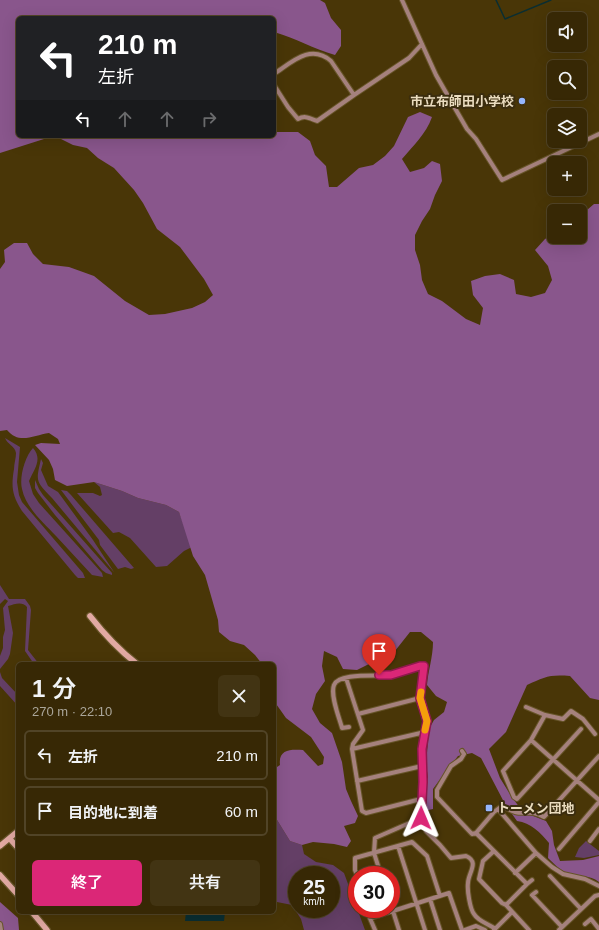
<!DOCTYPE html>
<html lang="ja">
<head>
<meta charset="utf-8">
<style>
  :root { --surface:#372805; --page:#423413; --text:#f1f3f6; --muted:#aaa69a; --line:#514427; --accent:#db2777 }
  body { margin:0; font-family:Helvetica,"Noto Sans JP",sans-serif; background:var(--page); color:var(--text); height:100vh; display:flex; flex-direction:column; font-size:15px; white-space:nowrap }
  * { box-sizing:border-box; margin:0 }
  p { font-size:13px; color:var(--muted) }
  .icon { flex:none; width:22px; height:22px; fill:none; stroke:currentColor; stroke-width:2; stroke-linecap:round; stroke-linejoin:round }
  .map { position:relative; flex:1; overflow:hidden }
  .side { position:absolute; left:16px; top:662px; width:260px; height:252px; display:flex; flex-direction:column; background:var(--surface); border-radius:6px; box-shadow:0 4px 16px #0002,0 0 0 1px var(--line) }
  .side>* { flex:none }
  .banner { position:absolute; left:16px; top:16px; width:260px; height:122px; border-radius:6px; box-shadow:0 4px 16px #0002,0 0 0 1px var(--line); background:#202124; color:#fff; overflow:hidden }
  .controls { position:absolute; left:547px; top:12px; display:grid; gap:8px }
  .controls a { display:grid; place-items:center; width:40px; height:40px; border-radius:6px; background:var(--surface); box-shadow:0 4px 16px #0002,0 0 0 1px var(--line); font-size:20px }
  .speed { position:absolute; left:288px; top:866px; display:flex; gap:8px; font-size:20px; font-weight:700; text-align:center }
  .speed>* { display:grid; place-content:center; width:52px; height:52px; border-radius:50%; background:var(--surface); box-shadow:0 4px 16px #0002,0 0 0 1px var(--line); line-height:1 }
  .speed small { font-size:10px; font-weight:400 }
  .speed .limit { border:6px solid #d22; background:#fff; color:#111 }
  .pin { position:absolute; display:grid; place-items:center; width:34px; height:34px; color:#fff; margin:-41px -17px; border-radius:50% 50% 50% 0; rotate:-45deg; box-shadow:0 0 4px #0007 }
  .pin .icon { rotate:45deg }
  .me { position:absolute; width:44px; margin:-22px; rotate:1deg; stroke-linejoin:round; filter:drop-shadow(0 0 3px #0008) }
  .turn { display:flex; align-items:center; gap:14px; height:84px; padding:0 16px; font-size:18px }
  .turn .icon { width:52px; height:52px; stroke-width:2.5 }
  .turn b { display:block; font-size:28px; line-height:34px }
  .lanes { display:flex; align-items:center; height:38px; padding:0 16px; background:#0003; justify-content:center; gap:20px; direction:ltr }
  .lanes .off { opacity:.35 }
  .round { display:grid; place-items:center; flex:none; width:42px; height:42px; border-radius:6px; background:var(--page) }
  .summary { display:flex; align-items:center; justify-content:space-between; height:68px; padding:0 16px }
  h1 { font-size:24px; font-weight:600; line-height:30px }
  .action { display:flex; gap:8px; margin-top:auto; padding:8px 16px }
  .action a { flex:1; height:46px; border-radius:6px; background:var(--accent); color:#fff; font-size:16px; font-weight:600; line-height:46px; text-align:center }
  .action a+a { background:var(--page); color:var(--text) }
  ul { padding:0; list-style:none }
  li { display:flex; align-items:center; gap:12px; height:50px; margin:0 8px 6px; padding:0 8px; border:2px solid var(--line); border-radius:6px }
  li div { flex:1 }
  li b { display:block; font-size:15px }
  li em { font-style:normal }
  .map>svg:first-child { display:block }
  .green { fill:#643f66; fill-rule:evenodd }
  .forest { fill:#89568c }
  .water { fill:#0a2e32 }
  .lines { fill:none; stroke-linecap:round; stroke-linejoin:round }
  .stream { stroke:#0a2e32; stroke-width:1.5 }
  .street-casing { stroke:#665428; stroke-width:6 }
  .secondary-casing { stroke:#665428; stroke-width:8 }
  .street { stroke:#a5817d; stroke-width:4 }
  .secondary { stroke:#e2a9a3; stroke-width:5.5 }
  .route-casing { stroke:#8e194d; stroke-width:10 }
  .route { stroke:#db2777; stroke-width:7 }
  .slow { stroke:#f59e0b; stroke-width:7 }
  .poi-dot { fill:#95b6fd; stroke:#3b2d0e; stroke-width:1.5 }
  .labels { text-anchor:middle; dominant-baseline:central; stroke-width:4; stroke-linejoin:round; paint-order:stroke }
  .poi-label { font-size:13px; font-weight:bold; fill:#eadcbf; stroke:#3b2d0e; text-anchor:end }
</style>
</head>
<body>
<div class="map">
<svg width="599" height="930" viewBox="0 0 599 930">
  <rect width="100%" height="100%" fill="#493607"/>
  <path class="green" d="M 5,438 L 20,447 L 17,482 L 19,495 L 22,502 L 83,573 L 85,578 L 78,578 L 75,575 L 22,511 C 12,495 11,487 14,469 C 14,464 16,458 16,453 C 15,446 7,444 5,438 Z
    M 33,448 C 43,459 34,470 29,481 L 33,494 L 39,503 L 102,573 L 103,577 L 92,575 C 80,562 68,549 56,536 C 43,522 26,508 22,489 C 19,478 25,456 33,448 Z
    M 41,459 L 43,463 L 41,470 L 48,486 L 58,492 L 93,540 L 114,572 L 113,571 L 52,498 C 35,481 36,481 41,459 Z
    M 35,480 L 39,489 L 43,495 L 112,573 L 112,575 L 106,573 L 102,570 L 55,515 L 38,493 L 35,488 Z
    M 94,482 L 122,491 L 138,498 L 166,505 L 179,512 L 192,547 L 184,551 L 167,566 L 156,567 L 130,538 L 119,532 L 113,533 L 77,493 L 93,493 L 100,496 L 102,495 L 100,487 Z
    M 61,490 L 67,491 L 71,495 L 134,568 L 131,569 L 125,567 L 118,569 L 100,545 L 99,540 Z
    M 0,585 L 9,599 L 25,599 L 30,606 L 31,610 L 28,650 L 39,664 L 34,664 L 25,651 L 27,607 C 22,601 15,604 8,606 L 13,633 L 10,654 L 8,659 L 0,669 L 0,656 L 3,648 L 3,637 L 5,630 L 3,608 L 8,601 L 5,599 L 0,604 Z
    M 0,672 L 2,678 L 18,695 L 18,706 L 0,686 Z
    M 274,815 L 290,841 L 302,845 L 304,854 L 316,862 L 333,865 L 344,873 L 365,930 L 304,930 L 301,919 L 292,905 L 277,902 L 274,898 ZM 297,875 L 331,875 L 331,909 L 297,909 Z
    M 586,841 L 599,851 L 599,855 L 584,858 L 575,857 L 579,848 Z"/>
  <path class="forest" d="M 0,0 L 320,0 L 325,3 L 331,18 L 341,30 L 341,46 L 335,55 C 314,49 295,38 274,32 L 274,18 L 18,18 L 18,136 L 274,136 L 274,132 L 298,132 L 310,141 L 315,155 L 326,166 L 329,187 L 337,187 L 359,168 L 373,165 L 385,156 L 394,146 L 408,117 L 420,112 L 432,117 C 426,134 413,146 402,159 L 410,172 L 424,168 L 432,161 L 440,164 L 442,181 L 435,195 L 430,209 L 422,221 L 415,235 L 415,250 L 420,265 L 422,280 L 428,294 L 442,301 L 466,319 L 480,325 L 483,308 L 473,295 L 471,281 L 485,276 L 500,274 L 514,280 L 516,294 L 531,297 L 545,293 L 552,280 L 548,266 L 535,250 L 545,239 L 554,234 L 554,237 L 580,237 L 580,216 L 594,204 L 599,204 L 599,700 L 590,698 L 570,676 C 550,674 544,677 527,685 L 506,732 L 489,749 L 500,778 L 511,796 L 523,812 L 546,821 L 552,831 L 554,845 L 560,861 L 583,860 L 599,856 L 599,882 C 589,874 580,878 569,874 C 561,871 554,864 548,858 L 549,843 C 540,832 531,823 517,821 L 505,804 L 481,758 L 472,753 L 458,756 L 441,778 L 433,789 L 433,809 L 424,811 L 424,797 L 428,777 L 426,765 L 429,729 L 434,720 L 444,712 L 447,702 L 436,696 L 427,685 C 428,671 433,657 433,642 L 421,632 L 410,632 L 391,656 L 377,660 L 357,670 L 343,669 L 337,657 L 324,651 L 322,666 L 325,681 L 316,694 L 312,709 L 320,723 L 332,733 L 342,762 L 346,789 L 351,801 L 358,816 L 355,823 L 344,826 L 351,841 L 347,847 L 334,844 L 313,842 L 302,845 L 290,841 L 274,815 L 274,769 L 280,765 C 278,749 291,749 303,750 L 318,766 L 323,764 L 324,757 L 311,737 L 286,718 L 274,701 L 274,664 L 262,664 L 255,655 L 244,645 L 230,641 L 219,632 L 218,620 L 205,575 L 193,556 L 179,512 L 166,505 L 138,498 L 122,491 L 94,482 L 67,486 L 55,480 L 53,469 L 49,460 L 35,445 L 41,443 L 60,444 L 58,439 L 49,433 C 34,435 19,445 7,430 L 0,431 L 0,269 L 5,262 L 4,250 L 14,243 L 27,243 L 33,254 L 43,264 L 69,267 L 94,276 L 125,301 L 149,315 L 165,314 L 192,308 L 205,302 L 213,295 L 204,279 L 180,247 L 157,229 L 143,203 L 134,190 L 114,168 L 98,158 L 87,148 L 73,145 L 59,138 L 44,139 L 0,153 Z
    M 0,902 L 18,918 L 19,930 L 0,930 Z"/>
  <path class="water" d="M 186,912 L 225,912 L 224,921 L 185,921 Z"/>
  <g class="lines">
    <path class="stream" d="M 496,0 L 505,19 L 551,0"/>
    <defs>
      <path id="street" d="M 402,0 L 436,75 L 456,110 L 467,129 L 476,139 L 502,180 L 599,134
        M 274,74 C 291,63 310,43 331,61 L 354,95 L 317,121 C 309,118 305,115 298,119 L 288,107 L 274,85
        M 354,95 L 409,58 L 422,44
        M 346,678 L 363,730 L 353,744 L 352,749 L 362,811 L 366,813 L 421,799
        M 526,707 L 545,715 L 563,719 L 571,711 L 583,719 L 595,734
        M 358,714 L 420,698
        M 545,715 L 531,740 L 503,771 L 514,797 L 517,799 L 581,729
        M 349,727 L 342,728 C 339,717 330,695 334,685 C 339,672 379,677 391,675 C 400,674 411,669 420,666 L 424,666 L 420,698 L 427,721 L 422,749 L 423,782 L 421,818 L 424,820 L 426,831 L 440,845 L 451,858 L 466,856 C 480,862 468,873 468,883 C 467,890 470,909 474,914 C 478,921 488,924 494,928
        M 531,740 L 599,800
        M 352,749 L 425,732
        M 462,751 L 464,754 L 461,759 L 451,766 L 437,790 L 437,797 L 472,834 L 476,833 L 527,884 L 506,905 L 529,930
        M 357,781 L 422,766
        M 498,809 L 536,853 L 515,873
        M 476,833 L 494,812 L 502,806 C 506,808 510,810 515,812 C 526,815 530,809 544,817 L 599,756
        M 590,841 L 599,829
        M 398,846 L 425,930
        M 559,849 L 599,802
        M 494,851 L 483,861 L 479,879 L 502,903 L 506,905
        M 536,853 L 552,867 L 563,874 L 585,879 L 599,886
        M 357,875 L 355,870 L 355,858 L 412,842 L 427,856 L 440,896
        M 381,875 L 374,853 L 375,838 L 421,818
        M 550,876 L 581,909
        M 527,884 L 532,880
        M 536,892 L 532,895 L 562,927
        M 430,899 L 440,930
        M 391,905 L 399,930
        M 366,909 L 375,930
        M 371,918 L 449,893 L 462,930
        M 0,924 L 1,930
        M 585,924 L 591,919 L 599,929
        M 465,930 L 476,926 L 485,930
        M 494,930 L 512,912
        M 559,930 L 595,896 L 599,895"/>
      <path id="secondary" d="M 90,616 C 104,634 119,650 137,664
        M 10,839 L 18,848
        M 0,846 L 18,831
        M 0,875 L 18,895
        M 32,912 L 47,930"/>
    </defs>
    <use href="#street" class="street-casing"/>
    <use href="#secondary" class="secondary-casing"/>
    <use href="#street" class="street"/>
    <use href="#secondary" class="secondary"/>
  </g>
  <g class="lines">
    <defs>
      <path id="route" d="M 379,675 L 391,675 L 420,666 L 424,666 L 420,698 L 427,721 L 422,749 L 423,782 L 421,818"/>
    </defs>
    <use href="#route" class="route-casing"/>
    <use href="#route" class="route"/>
    <path class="slow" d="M 421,692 L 420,698 L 427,721 L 425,730"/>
  </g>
  <g class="poi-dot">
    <circle cx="522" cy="101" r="4"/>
    <rect x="485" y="804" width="8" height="8" rx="2"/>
  </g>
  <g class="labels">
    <g class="poi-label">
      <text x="514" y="101">市立布師田小学校</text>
      <text x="497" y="808" text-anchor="start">トーメン団地</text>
    </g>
  </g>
</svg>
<div class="controls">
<a><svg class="icon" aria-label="sound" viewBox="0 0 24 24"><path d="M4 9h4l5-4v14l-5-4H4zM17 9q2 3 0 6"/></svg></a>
<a><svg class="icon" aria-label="search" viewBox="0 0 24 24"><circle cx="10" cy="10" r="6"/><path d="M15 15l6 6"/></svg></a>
<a><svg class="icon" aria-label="layers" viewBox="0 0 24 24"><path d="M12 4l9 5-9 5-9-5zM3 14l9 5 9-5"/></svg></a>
<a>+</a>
<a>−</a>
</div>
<div class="speed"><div>25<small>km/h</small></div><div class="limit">30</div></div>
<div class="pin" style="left:379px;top:675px;background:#d93025"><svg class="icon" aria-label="arrive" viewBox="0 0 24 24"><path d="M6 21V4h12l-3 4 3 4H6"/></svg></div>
<svg class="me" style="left:421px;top:818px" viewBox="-20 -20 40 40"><path d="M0-17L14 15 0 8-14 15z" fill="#db2777" stroke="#fff" stroke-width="4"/></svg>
<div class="banner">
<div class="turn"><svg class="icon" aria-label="left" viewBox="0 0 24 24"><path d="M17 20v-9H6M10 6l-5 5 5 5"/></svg><div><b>210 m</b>左折</div></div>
<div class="lanes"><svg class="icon" aria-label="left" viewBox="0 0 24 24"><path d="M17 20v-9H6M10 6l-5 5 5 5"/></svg><svg class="icon off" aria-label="ahead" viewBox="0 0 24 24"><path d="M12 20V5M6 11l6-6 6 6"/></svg><svg class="icon off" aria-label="ahead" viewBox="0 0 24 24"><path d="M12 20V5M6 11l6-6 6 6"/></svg><svg class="icon off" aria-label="right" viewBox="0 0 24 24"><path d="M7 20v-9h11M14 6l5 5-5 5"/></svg></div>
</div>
<section class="side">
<div class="summary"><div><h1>1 分</h1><p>270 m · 22:10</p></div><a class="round"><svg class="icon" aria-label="close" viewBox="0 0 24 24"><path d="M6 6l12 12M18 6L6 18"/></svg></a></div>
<ul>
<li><svg class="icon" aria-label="left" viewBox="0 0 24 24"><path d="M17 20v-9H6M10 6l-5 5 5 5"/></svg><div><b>左折</b></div><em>210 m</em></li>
<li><svg class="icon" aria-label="arrive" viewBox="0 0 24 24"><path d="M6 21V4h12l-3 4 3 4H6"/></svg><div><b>目的地に到着</b></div><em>60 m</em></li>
</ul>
<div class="action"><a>終了</a><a>共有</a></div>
</section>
</div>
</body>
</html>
